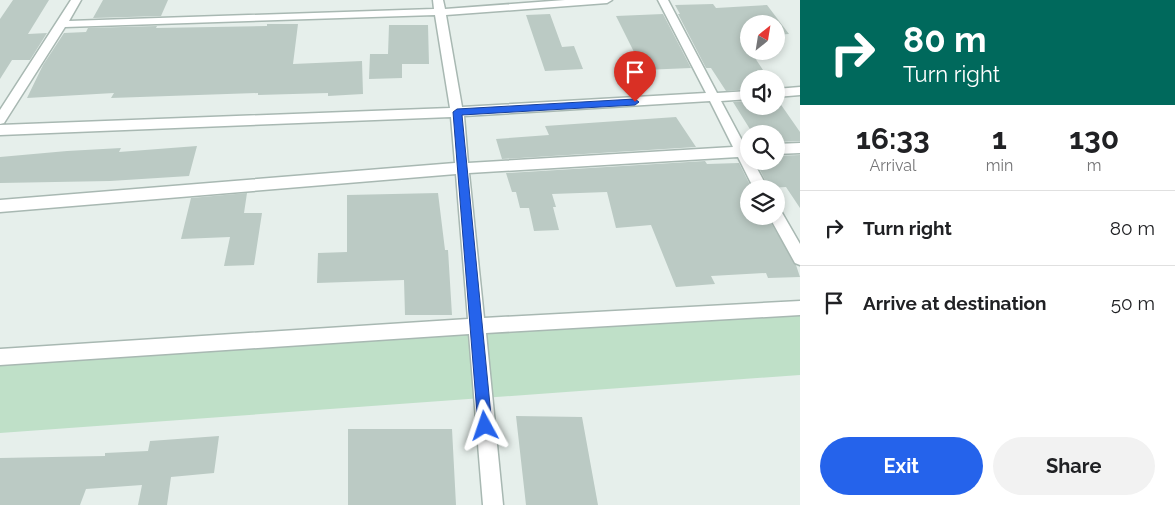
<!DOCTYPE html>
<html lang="en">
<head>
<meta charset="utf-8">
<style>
  :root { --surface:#fff; --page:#f2f2f2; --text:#202124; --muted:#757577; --line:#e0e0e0; --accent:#2563eb }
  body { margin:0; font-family:Raleway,sans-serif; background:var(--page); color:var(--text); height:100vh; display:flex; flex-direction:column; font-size:19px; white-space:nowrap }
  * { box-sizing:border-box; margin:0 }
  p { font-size:16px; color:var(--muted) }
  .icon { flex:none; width:28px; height:28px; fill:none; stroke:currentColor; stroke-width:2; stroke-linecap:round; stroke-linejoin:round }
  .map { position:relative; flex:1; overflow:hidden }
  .side { display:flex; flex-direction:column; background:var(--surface); width:375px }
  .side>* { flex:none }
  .banner { background:#00695c; color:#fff; overflow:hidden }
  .needle { width:32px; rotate:30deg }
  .controls { position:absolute; left:740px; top:15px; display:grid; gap:10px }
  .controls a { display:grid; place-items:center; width:45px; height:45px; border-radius:50%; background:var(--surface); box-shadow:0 2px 8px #0003; font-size:25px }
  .pin { position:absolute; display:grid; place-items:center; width:42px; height:42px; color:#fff; margin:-51px -21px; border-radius:50% 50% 50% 0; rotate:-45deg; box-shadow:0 0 5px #0007 }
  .pin .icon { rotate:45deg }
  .me { position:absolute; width:55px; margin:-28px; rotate:355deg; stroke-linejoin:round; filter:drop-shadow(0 0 4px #0008) }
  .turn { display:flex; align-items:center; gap:18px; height:105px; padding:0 20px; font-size:22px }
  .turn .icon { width:65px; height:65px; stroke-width:2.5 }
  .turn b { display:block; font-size:35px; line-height:42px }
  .eta { display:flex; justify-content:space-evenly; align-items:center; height:85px; text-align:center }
  .eta b { font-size:30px; font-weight:700; line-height:35px }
  .cta { display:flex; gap:10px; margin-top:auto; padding:10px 20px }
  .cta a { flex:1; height:58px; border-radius:30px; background:var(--accent); color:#fff; font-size:20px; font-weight:700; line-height:58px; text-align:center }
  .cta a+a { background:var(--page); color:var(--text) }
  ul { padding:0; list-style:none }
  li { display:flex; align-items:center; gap:15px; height:75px; padding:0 20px; border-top:1px solid var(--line) }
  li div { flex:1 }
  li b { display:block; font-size:19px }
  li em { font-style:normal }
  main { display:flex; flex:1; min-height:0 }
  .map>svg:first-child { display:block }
  .green { fill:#bfe0c8 }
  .building { fill:#bbcac4 }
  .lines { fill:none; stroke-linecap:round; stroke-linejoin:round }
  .minor-casing { stroke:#a8b8b2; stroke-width:3 }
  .minor { fill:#fff; fill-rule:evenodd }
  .route { fill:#2563eb; stroke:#184099 }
</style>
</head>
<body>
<main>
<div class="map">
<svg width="800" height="505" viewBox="0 0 800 505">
  <rect width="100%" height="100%" fill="#e6efeb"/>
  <path class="green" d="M 800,308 L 800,375 L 0,433 L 0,357 Z"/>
  <path class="building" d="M 13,0 L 49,0 L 28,34 L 47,33 L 30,60 L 12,60 L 0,79 L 0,19 Z
    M 103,0 L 168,0 L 161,16 L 93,18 Z
    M 713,4 L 716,8 L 767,5 L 789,34 L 776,35 L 776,24 L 749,24 L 749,36 L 741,37 L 763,70 L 757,70 L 763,79 L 749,79 L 749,89 L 726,91 L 711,68 L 706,68 L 678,14 L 680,14 L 675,5 Z
    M 550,14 L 562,47 L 574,46 L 583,69 L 545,71 L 526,15 Z
    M 663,14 L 691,68 L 643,70 L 616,16 Z
    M 267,24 L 298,24 L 293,64 L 362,61 L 363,94 L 328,96 L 328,93 L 258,95 L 258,93 L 111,98 L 114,93 L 27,98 L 43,65 L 64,33 L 86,32 L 88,28 L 157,26 L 156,28 L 267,26 Z
    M 389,25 L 428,25 L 429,64 L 402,64 L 402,78 L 369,79 L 370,54 L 388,54 Z
    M 777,99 L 800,132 L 800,141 L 776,142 L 776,134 L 753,134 L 733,102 L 749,101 L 749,106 L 776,106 Z
    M 676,117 L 696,147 L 502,159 L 496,139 L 549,135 L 545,126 Z
    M 197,146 L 189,176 L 110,181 L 0,183 L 0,157 L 67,151 L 121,148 L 119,152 Z
    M 800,155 L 800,208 L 786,187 L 769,188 L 756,162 L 776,161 L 776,156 Z
    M 705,161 L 707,164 L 739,163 L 752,189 L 749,189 L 749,216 L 767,216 L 796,265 L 800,277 L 768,278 L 766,273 L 711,276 L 715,284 L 676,287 L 651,225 L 616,228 L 607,192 L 552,194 L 556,207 L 553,207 L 559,230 L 534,231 L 529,208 L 520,208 L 516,192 L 512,192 L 506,173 Z
    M 247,193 L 244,213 L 262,213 L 254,265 L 224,266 L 230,237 L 181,239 L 191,198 Z
    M 438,193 L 445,250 L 448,250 L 452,315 L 405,315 L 404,280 L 317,283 L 318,253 L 347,252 L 347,195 Z
    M 516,416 L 582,417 L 598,505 L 526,505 Z
    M 348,429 L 452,429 L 456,505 L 348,505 Z
    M 219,436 L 214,473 L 171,477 L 167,505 L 138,505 L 142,485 L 86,489 L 80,505 L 0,505 L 0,458 L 105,456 L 105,453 L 148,451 L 150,441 Z"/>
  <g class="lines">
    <defs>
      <path id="minor" d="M 71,0 L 81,0 L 69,21 L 434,9 L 433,0 L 443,0 L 445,9 L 565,0 L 612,0 L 607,3 L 446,15 L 462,107 L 706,93 L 658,0 L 668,0 L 717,93 L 749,91 L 749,99 L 721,101 L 745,146 L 749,146 L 749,161 L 753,161 L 768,189 L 754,189 L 738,157 L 469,173 L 484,318 L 800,301 L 800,315 L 486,333 L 503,505 L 483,505 L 469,334 L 0,365 L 0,349 L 468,319 L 456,174 L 0,212 L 0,200 L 455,163 L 451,117 L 0,135 L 0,125 L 450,108 L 435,15 L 65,27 L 4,123 L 0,124 L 0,110 ZM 710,101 L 733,147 L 468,163 L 464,116 Z
        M 800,87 L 800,95 L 776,97 L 776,89 Z
        M 800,143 L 800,153 L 776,154 L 776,144 Z
        M 776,209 L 781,211 L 800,244 L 800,265 L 795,263 L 769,216 L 776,216 Z"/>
    </defs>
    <use href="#minor" class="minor-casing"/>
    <use href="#minor" class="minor"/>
  </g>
  <path class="route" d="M 635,99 L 639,102 L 635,105 L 462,115 L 492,426 L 490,430 L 485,432 L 480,430 L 478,426 L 453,112 L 457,109 Z"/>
</svg>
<div class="controls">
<a><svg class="needle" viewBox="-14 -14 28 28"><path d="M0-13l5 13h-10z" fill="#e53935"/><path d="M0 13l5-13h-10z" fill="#757577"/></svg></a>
<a><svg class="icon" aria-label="sound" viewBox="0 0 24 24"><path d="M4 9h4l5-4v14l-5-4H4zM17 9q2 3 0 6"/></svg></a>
<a><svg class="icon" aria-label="search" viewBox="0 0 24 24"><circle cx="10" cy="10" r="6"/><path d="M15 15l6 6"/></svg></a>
<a><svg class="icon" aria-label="layers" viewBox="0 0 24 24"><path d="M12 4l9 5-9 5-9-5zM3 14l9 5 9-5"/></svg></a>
</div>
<div class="pin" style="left:635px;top:102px;background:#d93025"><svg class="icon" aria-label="arrive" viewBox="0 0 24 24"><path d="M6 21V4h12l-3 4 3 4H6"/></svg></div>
<svg class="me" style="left:485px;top:426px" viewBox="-20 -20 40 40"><path d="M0-17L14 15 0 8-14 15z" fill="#2563eb" stroke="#fff" stroke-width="4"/></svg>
</div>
<section class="side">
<div class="banner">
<div class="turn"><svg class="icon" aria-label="right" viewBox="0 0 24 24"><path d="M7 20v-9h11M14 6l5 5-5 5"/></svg><div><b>80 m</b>Turn right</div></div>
</div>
<div class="eta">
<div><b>16:33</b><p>Arrival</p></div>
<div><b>1</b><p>min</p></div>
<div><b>130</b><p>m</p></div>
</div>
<ul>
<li><svg class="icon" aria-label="right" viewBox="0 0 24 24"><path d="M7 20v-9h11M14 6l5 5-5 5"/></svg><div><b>Turn right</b></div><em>80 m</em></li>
<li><svg class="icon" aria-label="arrive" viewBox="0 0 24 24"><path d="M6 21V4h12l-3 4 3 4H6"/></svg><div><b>Arrive at destination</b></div><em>50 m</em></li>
</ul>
<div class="cta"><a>Exit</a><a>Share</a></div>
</section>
</main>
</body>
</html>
